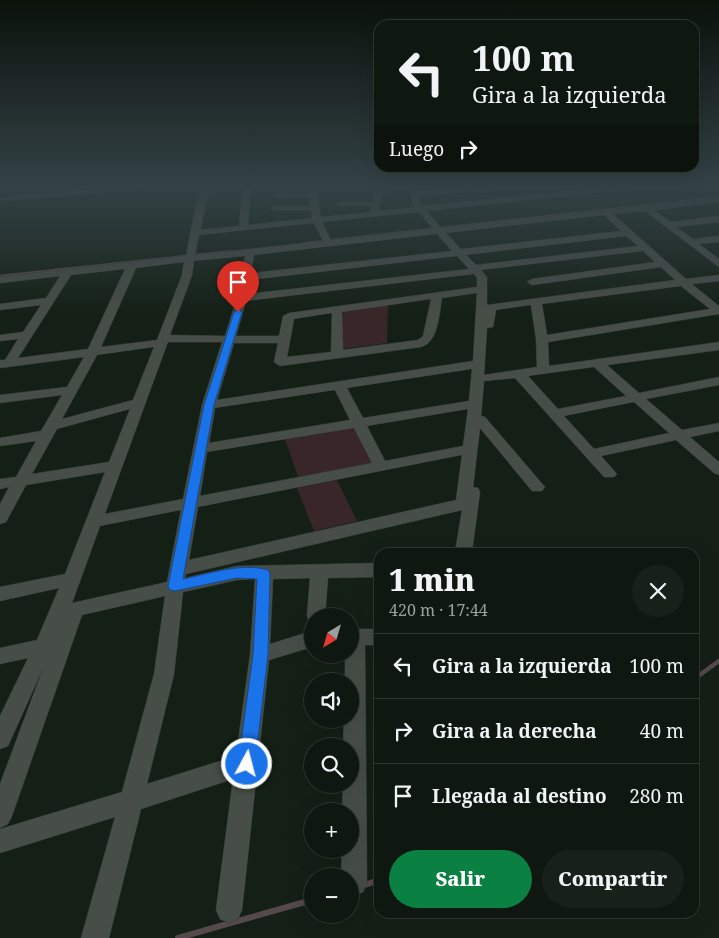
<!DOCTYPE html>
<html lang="es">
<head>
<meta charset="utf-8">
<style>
  :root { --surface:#0f1810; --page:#182119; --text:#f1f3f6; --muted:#9ba09f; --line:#2f3730; --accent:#0b8043 }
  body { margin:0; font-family:"Noto Serif",serif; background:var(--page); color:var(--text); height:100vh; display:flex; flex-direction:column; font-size:19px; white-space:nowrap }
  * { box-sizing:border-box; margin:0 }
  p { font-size:16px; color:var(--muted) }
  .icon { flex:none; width:28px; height:28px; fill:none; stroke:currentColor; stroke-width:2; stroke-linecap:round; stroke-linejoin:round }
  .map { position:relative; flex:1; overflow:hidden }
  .drawer { position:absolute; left:374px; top:548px; width:325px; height:370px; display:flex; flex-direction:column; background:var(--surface); border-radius:15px; box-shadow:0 5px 20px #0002,0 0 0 1px var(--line) }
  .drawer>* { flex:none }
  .top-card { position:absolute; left:374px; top:20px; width:325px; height:152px; border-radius:15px; box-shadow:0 5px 20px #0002,0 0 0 1px var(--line); background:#0f1810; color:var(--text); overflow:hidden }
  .needle { width:32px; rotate:217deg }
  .tools { position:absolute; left:304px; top:608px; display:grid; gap:10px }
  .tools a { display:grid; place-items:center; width:55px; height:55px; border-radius:50%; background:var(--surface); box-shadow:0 5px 20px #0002,0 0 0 1px var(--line); font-size:25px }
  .pin { position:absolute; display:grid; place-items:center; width:42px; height:42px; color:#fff; margin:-51px -21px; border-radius:50% 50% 50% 0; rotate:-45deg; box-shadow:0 0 5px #0007 }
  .pin .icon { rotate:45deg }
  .me { position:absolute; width:55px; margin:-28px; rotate:7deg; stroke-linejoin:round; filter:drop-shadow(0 0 4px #0008) }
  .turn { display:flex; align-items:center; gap:18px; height:105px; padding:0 15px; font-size:22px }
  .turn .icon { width:65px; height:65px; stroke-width:2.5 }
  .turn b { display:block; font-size:35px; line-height:42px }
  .then { display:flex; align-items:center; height:48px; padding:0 15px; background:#0003; gap:10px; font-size:19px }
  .round { display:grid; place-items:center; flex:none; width:52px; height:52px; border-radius:26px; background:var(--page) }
  .headline { display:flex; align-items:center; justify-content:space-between; height:85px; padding:0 15px }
  h1 { font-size:30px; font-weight:800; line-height:38px }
  .primary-button { display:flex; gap:10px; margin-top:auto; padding:10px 15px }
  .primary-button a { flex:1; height:58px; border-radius:30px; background:var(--accent); color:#fff; font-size:20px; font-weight:800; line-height:58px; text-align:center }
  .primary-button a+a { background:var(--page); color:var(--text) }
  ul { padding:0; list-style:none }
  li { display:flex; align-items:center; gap:15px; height:65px; padding:0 15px; border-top:1px solid var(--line) }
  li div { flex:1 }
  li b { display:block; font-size:19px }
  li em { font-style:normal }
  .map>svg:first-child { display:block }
  .green { fill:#392629 }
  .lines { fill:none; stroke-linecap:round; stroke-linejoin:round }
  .stream-far3 { stroke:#554949; stroke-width:2 }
  .stream-far2 { stroke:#554949; stroke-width:2.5 }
  .stream-far1 { stroke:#554949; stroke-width:4.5 }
  .stream { stroke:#554949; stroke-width:6 }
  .minor-casing { stroke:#313d32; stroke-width:1 }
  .minor { fill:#474d47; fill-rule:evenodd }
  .route { fill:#1a73e8; stroke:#114b97 }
</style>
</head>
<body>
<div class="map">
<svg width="719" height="938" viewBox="0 0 719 938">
  <rect width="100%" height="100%" fill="#142015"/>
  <path class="green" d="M 388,305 L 387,343 L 340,349 L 343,312 Z
    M 354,428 L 372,463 L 298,477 L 285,439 Z
    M 337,480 L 357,521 L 314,531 L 297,488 Z"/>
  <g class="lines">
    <path class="stream-far3" d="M 303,243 L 719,197
      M 53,270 L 231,251"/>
    <path class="stream-far2" d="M 0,276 L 65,269"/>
    <path class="stream-far1" d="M 694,679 L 719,661"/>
    <path class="stream" d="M 362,886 L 379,880
      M 178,938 L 312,900"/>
    <defs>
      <path id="minor" d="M 0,185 L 16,185 L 0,188 Z
        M 137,185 L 141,185 L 141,189 L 0,201 L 1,197 Z
        M 203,185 L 211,185 L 200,230 L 239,226 L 243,185 L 251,185 L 248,225 L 312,218 L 311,210 L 274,210 L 270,208 L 274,206 L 310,206 L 310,197 L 278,198 L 274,196 L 278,194 L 310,193 L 311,185 L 319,185 L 318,202 L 321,217 L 370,212 L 371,206 L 340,206 L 336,204 L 340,202 L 372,202 L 375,185 L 383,185 L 379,211 L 415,207 L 412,203 L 411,185 L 419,185 L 419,191 L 493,185 L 567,186 L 563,188 L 505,188 L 420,196 L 420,203 L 423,206 L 625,185 L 649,185 L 645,187 L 427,211 L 441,228 L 719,198 L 719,202 L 654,210 L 671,222 L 719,216 L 719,222 L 676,227 L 693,239 L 719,236 L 719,242 L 699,244 L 719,259 L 719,267 L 645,211 L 613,214 L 686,279 L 719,275 L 719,281 L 692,284 L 719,306 L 719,314 L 548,342 L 549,366 L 719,342 L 719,350 L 607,365 L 639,393 L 719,377 L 719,385 L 646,399 L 682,430 L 719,423 L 719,431 L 690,437 L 719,462 L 719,475 L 714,473 L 676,440 L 601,456 L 617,474 L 614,477 L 604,477 L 515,378 L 484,381 L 481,416 L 485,417 L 545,487 L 542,491 L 532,491 L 480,428 L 473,487 L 478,488 L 480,492 L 472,552 L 455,552 L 462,510 L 186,574 L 185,578 L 237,566 L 379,563 L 379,577 L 328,578 L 325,616 L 312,616 L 312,622 L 309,621 L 307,616 L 310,578 L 273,579 L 270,644 L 312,631 L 312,647 L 269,660 L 242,910 L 238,919 L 229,923 L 220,919 L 216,910 L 233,779 L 141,809 L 109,938 L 81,938 L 115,817 L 0,853 L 0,829 L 122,792 L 154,674 L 165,596 L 82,615 L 12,816 L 8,824 L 0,828 L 0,784 L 44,666 L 8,746 L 0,749 L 0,716 L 28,658 L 0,664 L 0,648 L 37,640 L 59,588 L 0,601 L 0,587 L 65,574 L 105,472 L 26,485 L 6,522 L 0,524 L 0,504 L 9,487 L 0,489 L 0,479 L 16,477 L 36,441 L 0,446 L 0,438 L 41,431 L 62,395 L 0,403 L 0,395 L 67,387 L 84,357 L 0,368 L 0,360 L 5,360 L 18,339 L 0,341 L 0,335 L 23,332 L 41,305 L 0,310 L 0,304 L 46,298 L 60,276 L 0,283 L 0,277 L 186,256 L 194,214 ZM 419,212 L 433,229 L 331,240 L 322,222 ZM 604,215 L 621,231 L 461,249 L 446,233 ZM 314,223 L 323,241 L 195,255 L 199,235 ZM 437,234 L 452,251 L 251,273 L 254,255 ZM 626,236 L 638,246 L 476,265 L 466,255 ZM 643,251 L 655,262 L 532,279 L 527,282 L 532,285 L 661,267 L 675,280 L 487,305 L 487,277 L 481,270 ZM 245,256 L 237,298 L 225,336 L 170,335 L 192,275 L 194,261 ZM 457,256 L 469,269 L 248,294 L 250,280 ZM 184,262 L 182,275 L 157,340 L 101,347 L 136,268 ZM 125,269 L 88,349 L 18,358 L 71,275 ZM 474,274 L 477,278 L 477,287 L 289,313 L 283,316 L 279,336 L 236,336 L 246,301 ZM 681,286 L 710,309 L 547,335 L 542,304 ZM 477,293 L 473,361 L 217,400 L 234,343 L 278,343 L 274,362 L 280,366 L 421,347 C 439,342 439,313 442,298 ZM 431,299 L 423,336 L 418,340 L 343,350 L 342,312 ZM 531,305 L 536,339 L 537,367 L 484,375 L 487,328 L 493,327 L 496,310 ZM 332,313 L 331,352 L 287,357 L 294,319 ZM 168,342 L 222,342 L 202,405 L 183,499 L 105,514 ZM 154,347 L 133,400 L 62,419 L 97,355 ZM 594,367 L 626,396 L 558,409 L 528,376 ZM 472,369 L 469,401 L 363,418 L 347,388 ZM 335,390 L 350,420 L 209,443 L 215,408 ZM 634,402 L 669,433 L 594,449 L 564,416 ZM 130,409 L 109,462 L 32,474 L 57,429 ZM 468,409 L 463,446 L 385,461 L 367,426 ZM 354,428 L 372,463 L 200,496 L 207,452 ZM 462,455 L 456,500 L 189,560 L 198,507 ZM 181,510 L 167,582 L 72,603 L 100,526 ZM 255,579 L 250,655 L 236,756 L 147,784 L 174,674 L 183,592 L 237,580 Z
        M 350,629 L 379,629 L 379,645 L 365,645 L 367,883 L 363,892 L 354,896 L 350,894 L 350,876 L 341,876 L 342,849 L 350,849 L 350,811 L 342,811 L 343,784 L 350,784 L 350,746 L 343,746 L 344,719 L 350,719 L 350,681 L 345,681 L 345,654 L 350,654 Z"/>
    </defs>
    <use href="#minor" class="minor-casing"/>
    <use href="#minor" class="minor"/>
  </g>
  <linearGradient id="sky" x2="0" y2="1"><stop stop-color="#0b120c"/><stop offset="0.59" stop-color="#344246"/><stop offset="1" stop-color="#344246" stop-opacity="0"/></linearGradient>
  <rect width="719" height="316" fill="url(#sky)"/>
  <path class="route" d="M 238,309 L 242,312 L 214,405 L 183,579 C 209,574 242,562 268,570 L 270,574 L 268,655 L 255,764 L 253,770 L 247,773 L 241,770 L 238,764 L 253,655 L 257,579 L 237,578 L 175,591 L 170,590 L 168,586 L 204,405 L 234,312 Z"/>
</svg>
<div class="tools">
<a><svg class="needle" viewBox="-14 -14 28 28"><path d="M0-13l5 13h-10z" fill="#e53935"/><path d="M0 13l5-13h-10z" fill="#9ba09f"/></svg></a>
<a><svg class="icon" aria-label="sound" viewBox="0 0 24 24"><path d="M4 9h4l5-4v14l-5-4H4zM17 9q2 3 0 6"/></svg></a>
<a><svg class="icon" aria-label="search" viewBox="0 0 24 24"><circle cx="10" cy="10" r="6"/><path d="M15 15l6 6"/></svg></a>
<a>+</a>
<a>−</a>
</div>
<div class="pin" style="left:238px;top:312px;background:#d93025"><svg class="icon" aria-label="arrive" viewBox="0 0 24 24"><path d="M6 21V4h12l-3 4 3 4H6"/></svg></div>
<svg class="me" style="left:247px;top:764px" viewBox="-20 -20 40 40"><circle r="17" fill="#1a73e8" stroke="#fff" stroke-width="3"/><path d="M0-11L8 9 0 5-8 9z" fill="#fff"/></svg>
<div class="top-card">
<div class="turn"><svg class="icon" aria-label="left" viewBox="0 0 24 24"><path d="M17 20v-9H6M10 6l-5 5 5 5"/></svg><div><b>100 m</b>Gira a la izquierda</div></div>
<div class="then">Luego<svg class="icon" aria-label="right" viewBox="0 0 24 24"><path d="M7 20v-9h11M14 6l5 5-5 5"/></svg></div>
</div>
<section class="drawer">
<div class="headline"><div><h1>1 min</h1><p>420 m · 17:44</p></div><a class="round"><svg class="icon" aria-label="close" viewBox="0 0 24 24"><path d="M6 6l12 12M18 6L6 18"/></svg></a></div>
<ul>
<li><svg class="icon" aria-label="left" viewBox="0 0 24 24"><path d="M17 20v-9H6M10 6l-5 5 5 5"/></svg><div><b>Gira a la izquierda</b></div><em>100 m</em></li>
<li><svg class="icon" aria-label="right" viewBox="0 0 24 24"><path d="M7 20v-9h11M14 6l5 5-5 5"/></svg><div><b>Gira a la derecha</b></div><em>40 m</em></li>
<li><svg class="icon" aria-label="arrive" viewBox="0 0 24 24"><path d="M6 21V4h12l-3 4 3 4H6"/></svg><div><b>Llegada al destino</b></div><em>280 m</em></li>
</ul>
<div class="primary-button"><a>Salir</a><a>Compartir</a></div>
</section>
</div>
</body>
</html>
